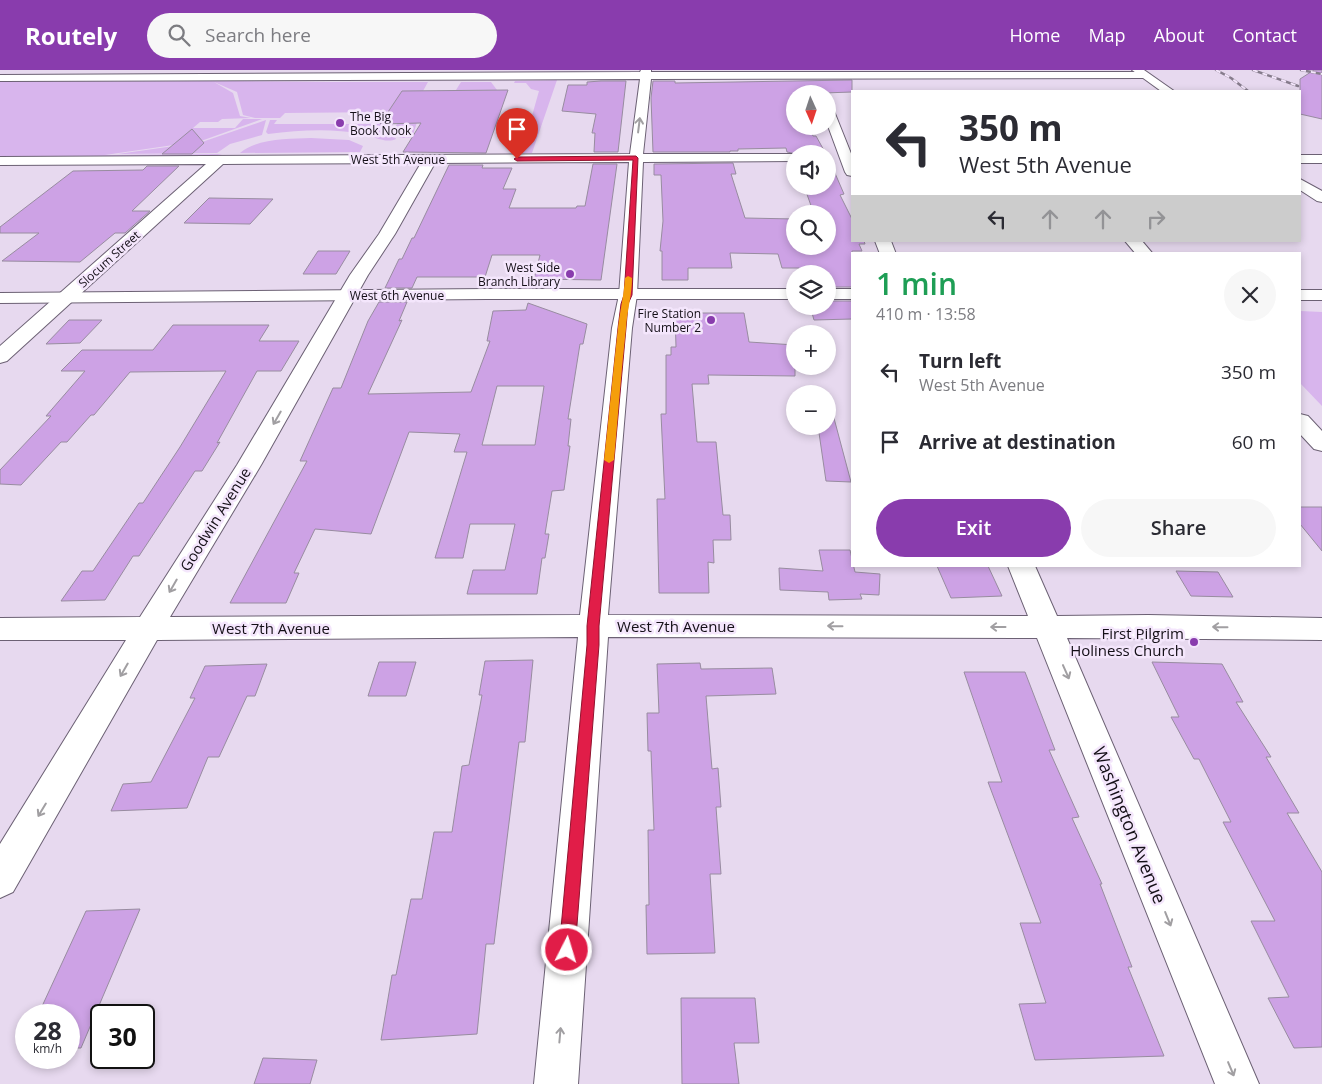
<!DOCTYPE html>
<html lang="en">
<head>
<meta charset="utf-8">
<style>
  :root { --surface:#fff; --page:#f7f7f7; --text:#2b2b33; --muted:#7c7c81; --accent:#893cad }
  body { margin:0; font-family:"Open Sans",sans-serif; background:var(--page); color:var(--text); height:100vh; display:flex; flex-direction:column; font-size:19px; white-space:nowrap }
  * { box-sizing:border-box; margin:0 }
  p { font-size:16px; color:var(--muted) }
  .icon { flex:none; width:28px; height:28px; fill:none; stroke:currentColor; stroke-width:2; stroke-linecap:round; stroke-linejoin:round }
  .map { position:relative; flex:1; overflow:hidden }
  .sheet { position:absolute; left:851px; top:182px; width:450px; height:315px; display:flex; flex-direction:column; background:var(--surface); border-radius:0px; box-shadow:0 2px 8px #0003 }
  .sheet>* { flex:none }
  .banner { position:absolute; left:851px; top:20px; width:450px; height:152px; border-radius:0px; box-shadow:0 2px 8px #0003; background:#fff; color:var(--text); overflow:hidden }
  .needle { width:32px; rotate:177deg }
  .fabs { position:absolute; left:786px; top:15px; display:grid; gap:10px }
  .fabs a { display:grid; place-items:center; width:50px; height:50px; border-radius:50%; background:var(--surface); box-shadow:0 2px 8px #0003; font-size:25px }
  .speed { position:absolute; left:15px; top:934px; display:flex; gap:10px; font-size:25px; font-weight:700; text-align:center }
  .speed>* { display:grid; place-content:center; width:65px; height:65px; border-radius:50%; background:var(--surface); box-shadow:0 2px 8px #0003; line-height:1 }
  .speed small { font-size:12px; font-weight:400 }
  .speed .limit { border:2px solid #111; border-radius:8px; background:#fff; color:#111 }
  .pin { position:absolute; display:grid; place-items:center; width:42px; height:42px; color:#fff; margin:-51px -21px; border-radius:50% 50% 50% 0; rotate:-45deg; box-shadow:0 0 5px #0007 }
  .pin .icon { rotate:45deg }
  .me { position:absolute; width:55px; margin:-28px; rotate:5deg; stroke-linejoin:round; filter:drop-shadow(0 0 4px #0008) }
  .turn { display:flex; align-items:center; gap:18px; height:105px; padding:0 25px; font-size:22px }
  .turn .icon { width:65px; height:65px; stroke-width:2.5 }
  .turn b { display:block; font-size:35px; line-height:42px }
  .lanes { display:flex; align-items:center; height:48px; padding:0 25px; background:#0003; justify-content:center; gap:25px; direction:ltr }
  .lanes .off { opacity:.35 }
  .round { display:grid; place-items:center; flex:none; width:52px; height:52px; border-radius:26px; background:var(--page) }
  .head { display:flex; align-items:center; justify-content:space-between; height:85px; padding:0 25px }
  h1 { font-size:30px; font-weight:600; line-height:38px; color:#1e9e55 }
  .button { display:flex; gap:10px; margin-top:auto; padding:10px 25px }
  .button a { flex:1; height:58px; border-radius:30px; background:var(--accent); color:#fff; font-size:20px; font-weight:600; line-height:58px; text-align:center }
  .button a+a { background:var(--page); color:var(--text) }
  ul { padding:0; list-style:none }
  li { display:flex; align-items:center; gap:15px; height:70px; padding:0 25px }
  li div { flex:1 }
  li b { display:block; font-size:19px }
  li em { font-style:normal }
  header { display:flex; align-items:center; gap:30px; box-sizing:border-box; height:70px; padding:0 25px; background:var(--accent); color:#fff }
  header strong { font-size:24px }
  nav { display:flex; gap:28px; margin-inline-start:auto; font-size:18px }
  .search { width:350px; height:45px; background:var(--page); display:flex; align-items:center; gap:12px; box-sizing:border-box; padding:0 18px; border-radius:28px; color:var(--muted); font-size:19px }
  .map>svg:first-child { display:block }
  .green { fill:#d8b5ed }
  .building { fill:#cda2e5; stroke:#988ca0; fill-rule:evenodd }
  .lines { fill:none; stroke-linecap:round; stroke-linejoin:round }
  .street-casing { stroke:#6c6174; stroke-width:2 }
  .secondary-casing { stroke:#6c6174; stroke-width:2 }
  .street { fill:#fff; fill-rule:evenodd }
  .secondary { fill:#fff; fill-rule:evenodd }
  .rail-casing { stroke:#867c8c; stroke-width:2.5 }
  .rail { stroke:#f4e6fc; stroke-width:2; stroke-dasharray:5; stroke-linecap:butt }
  .oneway { stroke:#a19fa2 }
  .route { fill:#e11d48; stroke:#92132f }
  .slow { fill:#f59e0b }
  .poi-dot { fill:#893cad; stroke:#f4e6fc; stroke-width:2 }
  .labels { text-anchor:middle; dominant-baseline:central; stroke-width:5; stroke-linejoin:round; paint-order:stroke }
  .far-poi-label { font-size:12px; fill:#140f17; stroke:#f4e6fc; text-anchor:end }
  .far-street-label { font-size:12px; fill:#140f17; stroke:#f4e6fc }
  .street-label { font-size:15px; fill:#140f17; stroke:#f4e6fc }
  .poi-label { font-size:15px; fill:#140f17; stroke:#f4e6fc; text-anchor:end }
  .near-street-label { font-size:18px; fill:#140f17; stroke:#f4e6fc }
</style>
</head>
<body>
<header>
<strong>Routely</strong>
<div class="search"><svg class="icon" aria-label="search" viewBox="0 0 24 24"><circle cx="10" cy="10" r="6"/><path d="M15 15l6 6"/></svg>Search here</div>
<nav><a>Home</a><a>Map</a><a>About</a><a>Contact</a></nav>
</header>
<div class="map">
<svg width="1322" height="1014" viewBox="0 0 1322 1014">
  <rect width="100%" height="100%" fill="#e7d9ef"/>
  <path class="green" d="M 425,10 L 234,12 L 428,12 L 423,21 L 402,21 L 388,42 L 285,43 L 280,48 L 255,48 L 243,45 L 237,22 L 214,12 L 233,23 L 240,46 L 251,48 L 222,49 L 218,52 L 200,52 L 193,58 L 235,58 L 243,49 L 262,49 L 201,71 L 105,85 L 222,84 L 213,86 L 0,88 L 0,12 Z
    M 557,10 L 532,83 L 513,83 L 515,80 L 525,80 L 529,68 L 526,67 L 539,21 L 531,19 L 526,13 L 514,13 L 515,11 Z
    M 461,12 L 491,12 L 497,20 L 456,20 Z
    M 401,49 L 418,49 L 412,68 L 400,68 L 394,58 Z
    M 266,50 L 262,65 L 230,74 L 217,83 L 118,84 L 202,72 Z
    M 270,50 L 277,50 L 274,54 L 393,54 L 390,59 L 396,69 C 386,74 373,66 363,64 C 331,58 300,60 268,64 L 266,62 Z
    M 311,68 L 349,70 L 363,76 L 360,82 L 240,83 C 257,68 289,69 311,68 Z
    M 1300,241 L 1322,242 L 1322,336 L 1300,313 Z"/>
  <path class="building" d="M 1314,0 L 1322,0 L 1322,49 L 1300,44 L 1300,9 Z
    M 852,10 L 852,22 L 795,24 L 795,56 L 809,56 L 813,66 L 816,66 L 826,84 L 797,84 L 787,82 L 786,78 L 738,79 L 738,81 L 730,81 L 730,82 L 653,82 L 651,28 L 653,11 L 675,11 L 675,13 Z
    M 601,11 L 626,11 L 618,82 L 594,82 L 595,63 L 592,63 L 596,44 L 562,41 L 568,15 L 587,15 L 587,12 Z
    M 508,20 L 486,83 L 403,82 L 421,53 L 380,54 L 402,21 Z
    M 192,59 L 204,73 L 192,84 L 162,84 Z
    M 828,87 L 844,124 L 840,125 L 852,149 L 852,171 L 864,171 L 865,174 L 859,174 L 862,181 L 852,181 L 852,217 L 828,217 L 828,204 L 801,204 L 799,198 L 782,198 L 778,184 L 730,183 L 732,198 L 688,198 L 688,210 L 662,210 L 662,181 L 660,181 L 663,151 L 661,105 L 654,105 L 654,94 L 733,93 L 736,104 L 731,104 L 745,148 L 795,149 L 795,176 L 828,176 L 828,144 L 814,144 L 804,116 L 828,116 Z
    M 593,94 L 617,94 L 601,210 L 534,209 L 540,185 L 492,185 L 485,207 L 417,207 L 412,218 L 385,218 L 399,189 L 402,189 L 412,168 L 414,168 L 449,95 L 483,95 L 482,98 L 512,98 L 503,119 L 516,119 L 509,138 L 576,138 L 577,136 L 585,136 Z
    M 147,96 L 179,96 L 132,141 L 150,141 L 125,163 L 115,163 L 80,192 L 2,191 L 39,163 L 0,163 L 0,157 L 73,101 L 143,100 Z
    M 209,128 L 273,129 L 250,154 L 184,153 Z
    M 318,181 L 350,181 L 336,204 L 303,204 Z
    M 828,231 L 852,231 L 852,249 L 814,250 L 810,236 L 828,236 Z
    M 379,232 L 407,232 L 399,251 L 402,250 L 368,324 L 471,322 L 490,271 L 487,271 L 493,241 L 526,240 L 528,233 L 587,254 L 583,274 L 580,274 L 568,349 L 571,349 L 568,376 L 570,376 L 564,420 L 552,421 L 545,464 L 549,464 L 545,488 L 542,488 L 537,524 L 467,524 L 473,500 L 505,500 L 515,454 L 470,454 L 463,488 L 435,488 L 467,382 L 454,382 L 460,364 L 409,362 L 371,464 L 315,459 L 294,503 L 299,503 L 286,533 L 230,533 L 307,391 L 300,391 L 333,318 L 341,318 L 368,251 ZM 497,316 L 544,316 L 535,375 L 482,375 Z
    M 675,243 L 744,243 L 749,272 L 795,275 L 795,306 L 708,305 L 709,314 L 692,314 L 697,372 L 716,372 L 723,445 L 730,445 L 731,470 L 713,470 L 714,493 L 708,492 L 709,523 L 659,523 L 657,429 L 665,429 L 661,344 L 666,344 L 666,285 L 671,285 L 671,277 L 676,277 Z
    M 69,250 L 102,250 L 80,273 L 46,274 Z
    M 173,255 L 269,255 L 259,271 L 299,271 L 281,301 L 257,301 L 217,373 L 220,372 L 202,401 L 195,401 L 139,486 L 133,486 L 105,530 L 61,531 L 82,501 L 93,501 L 139,433 L 143,433 L 180,377 L 226,301 L 130,302 L 94,345 L 91,345 L 67,372 L 61,372 L 21,415 L 0,414 L 0,400 L 51,346 L 46,346 L 85,301 L 61,301 L 82,280 L 153,280 Z
    M 831,337 L 851,412 L 826,411 L 818,356 L 828,356 L 828,338 Z
    M 1300,437 L 1322,437 L 1322,481 L 1300,454 Z
    M 819,480 L 850,480 L 855,502 L 880,504 L 879,525 L 860,524 L 862,529 L 829,530 L 828,522 L 780,520 L 779,498 L 823,501 Z
    M 937,496 L 988,496 L 1002,526 L 951,528 Z
    M 1176,501 L 1218,502 L 1233,527 L 1191,526 Z
    M 533,590 L 525,672 L 519,672 L 494,874 L 486,874 L 477,964 L 381,970 L 392,905 L 396,905 L 411,829 L 422,829 L 434,762 L 452,762 L 462,696 L 469,695 L 482,625 L 479,625 L 485,591 Z
    M 379,592 L 416,592 L 406,626 L 368,626 Z
    M 1152,592 L 1222,594 L 1243,632 L 1236,632 L 1271,687 L 1266,687 L 1299,743 L 1287,743 L 1322,802 L 1322,977 L 1294,978 L 1268,928 L 1289,927 L 1251,851 L 1275,851 L 1223,752 L 1231,752 L 1199,689 L 1194,689 L 1171,647 L 1179,647 Z
    M 700,593 L 701,599 L 772,598 L 776,624 L 706,626 L 712,699 L 718,698 L 721,737 L 716,737 L 721,804 L 710,804 L 715,883 L 647,884 L 646,835 L 649,835 L 648,760 L 654,760 L 651,681 L 648,681 L 647,643 L 659,643 L 657,594 Z
    M 267,594 L 255,626 L 247,626 L 219,687 L 208,687 L 187,738 L 111,741 L 123,714 L 151,712 L 195,628 L 190,628 L 205,596 Z
    M 964,602 L 1025,602 L 1055,680 L 1049,680 L 1079,747 L 1072,748 L 1102,814 L 1100,814 L 1132,897 L 1128,897 L 1164,986 L 1035,990 L 1019,934 L 1046,933 L 1020,853 L 1041,853 L 988,712 L 1002,712 Z
    M 140,839 L 81,978 L 69,978 L 69,945 L 38,945 L 86,841 Z
    M 681,928 L 755,928 L 759,973 L 734,973 L 739,1014 L 682,1014 Z
    M 263,988 L 317,990 L 310,1014 L 254,1014 Z"/>
  <g class="lines">
    <defs>
      <path id="street" d="M 641,0 L 651,0 L 651,2 L 1145,2 L 1150,5 L 1145,8 L 651,9 L 643,84 L 798,84 L 795,84 L 795,91 L 643,92 L 637,225 L 632,258 L 608,545 L 1028,546 L 1008,496 L 1035,496 L 1057,546 L 1148,545 L 1322,548 L 1322,570 L 1067,568 L 1259,1014 L 1215,1014 L 1037,568 L 608,567 L 578,1014 L 534,1014 L 578,567 L 157,570 L 13,822 L 0,828 L 0,774 L 126,570 L 0,570 L 0,548 L 140,547 L 237,395 L 350,205 L 379,164 L 421,93 L 223,94 L 7,291 L 0,293 L 0,276 L 206,94 L 0,95 L 0,87 L 630,84 L 640,9 L 0,11 L 0,5 L 640,2 ZM 629,92 L 619,225 L 612,258 L 580,545 L 170,547 L 261,395 L 368,205 L 395,164 L 435,93 Z
        M 828,37 L 834,41 L 852,86 L 852,106 L 847,105 L 845,102 L 828,56 Z
        M 1300,85 L 1322,85 L 1322,93 L 1300,93 Z
        M 875,171 L 891,171 L 896,184 L 880,184 Z
        M 1125,171 L 1142,171 L 1153,184 L 1136,184 Z
        M 1300,344 L 1308,346 L 1322,361 L 1322,381 L 1314,379 L 1300,364 Z"/>
      <path id="secondary" d="M 1132,0 L 1144,0 L 1174,21 L 1161,21 Z
        M 1300,109 L 1322,121 L 1322,132 L 1317,131 L 1300,120 Z
        M 486,219 L 795,219 L 795,229 L 486,229 L 0,233 L 0,223 Z
        M 828,219 L 852,219 L 852,229 L 828,229 Z
        M 1300,220 L 1322,220 L 1322,230 L 1300,230 Z"/>
    </defs>
    <use href="#street" class="street-casing"/>
    <use href="#secondary" class="secondary-casing"/>
    <use href="#street" class="street"/>
    <use href="#secondary" class="secondary"/>
    <defs>
      <path id="rail" d="M 1216,0 L 1231,8 L 1248,21
        M 1253,0 L 1298,16
        M 1301,0 L 1322,4"/>
    </defs>
    <use href="#rail" class="rail-casing"/>
    <use href="#rail" class="rail"/>
  </g>
  <defs><path id="oneway-shaft" d="M-6 0H5M1.5-3L5.5 0L1.5 3" fill="none" stroke-width="1.6" stroke-linecap="round" stroke-linejoin="round" transform="scale(1.25)"/></defs>
  <g class="oneway">
    <use href="#oneway-shaft" transform="translate(639 55) rotate(-83)"/>
    <use href="#oneway-shaft" transform="translate(277 348) rotate(120)"/>
    <use href="#oneway-shaft" transform="translate(173 516) rotate(120)"/>
    <use href="#oneway-shaft" transform="translate(835 556) rotate(-179)"/>
    <use href="#oneway-shaft" transform="translate(998 557) rotate(180)"/>
    <use href="#oneway-shaft" transform="translate(1220 557) rotate(-179)"/>
    <use href="#oneway-shaft" transform="translate(124 600) rotate(120)"/>
    <use href="#oneway-shaft" transform="translate(1066 602) rotate(66)"/>
    <use href="#oneway-shaft" transform="translate(42 740) rotate(121)"/>
    <use href="#oneway-shaft" transform="translate(1168 849) rotate(68)"/>
    <use href="#oneway-shaft" transform="translate(560 965) rotate(-85)"/>
    <use href="#oneway-shaft" transform="translate(1231 999) rotate(67)"/>
  </g>
  <path class="route" d="M 636,86 L 638,88 L 632,225 L 628,234 L 626,258 L 599,556 L 599,575 L 575,880 L 573,886 L 567,889 L 561,886 L 559,880 L 587,575 L 587,556 L 618,258 L 621,234 L 624,225 L 633,90 L 517,91 L 514,89 L 517,87 Z"/>
  <path class="slow" d="M 628,206 L 632,208 C 632,225 627,241 626,258 C 621,302 618,346 614,390 L 609,393 L 604,390 C 609,346 613,302 618,258 C 620,241 624,225 625,208 Z"/>
  <g class="poi-dot">
    <circle cx="340" cy="53" r="5"/>
    <circle cx="570" cy="204" r="5"/>
    <circle cx="711" cy="250" r="5"/>
    <circle cx="1194" cy="572" r="5"/>
  </g>
  <g class="labels">
    <g class="far-poi-label">
      <text x="350" y="46" text-anchor="start">The Big<tspan x="350" dy="14">Book Nook</tspan></text>
      <text x="560" y="197">West Side<tspan x="560" dy="14">Branch Library</tspan></text>
      <text x="701" y="243">Fire Station<tspan x="701" dy="14">Number 2</tspan></text>
    </g>
    <g class="far-street-label">
      <text x="398" y="89">West 5th Avenue</text>
      <text transform="translate(109 189) rotate(-42)">Slocum Street</text>
      <text x="397" y="225">West 6th Avenue</text>
    </g>
    <g class="street-label">
      <text transform="translate(215 449) rotate(-58)">Goodwin Avenue</text>
      <text x="676" y="556">West 7th Avenue</text>
      <text x="271" y="558">West 7th Avenue</text>
    </g>
    <g class="poi-label">
      <text x="1184" y="563">First Pilgrim<tspan x="1184" dy="17">Holiness Church</tspan></text>
    </g>
    <g class="near-street-label">
      <text transform="translate(1130 755) rotate(68)">Washington Avenue</text>
    </g>
  </g>
</svg>
<div class="fabs">
<a><svg class="needle" viewBox="-14 -14 28 28"><path d="M0-13l5 13h-10z" fill="#e53935"/><path d="M0 13l5-13h-10z" fill="#7c7c81"/></svg></a>
<a><svg class="icon" aria-label="sound" viewBox="0 0 24 24"><path d="M4 9h4l5-4v14l-5-4H4zM17 9q2 3 0 6"/></svg></a>
<a><svg class="icon" aria-label="search" viewBox="0 0 24 24"><circle cx="10" cy="10" r="6"/><path d="M15 15l6 6"/></svg></a>
<a><svg class="icon" aria-label="layers" viewBox="0 0 24 24"><path d="M12 4l9 5-9 5-9-5zM3 14l9 5 9-5"/></svg></a>
<a>+</a>
<a>−</a>
</div>
<div class="speed"><div>28<small>km/h</small></div><div class="limit">30</div></div>
<div class="pin" style="left:517px;top:89px;background:#d93025"><svg class="icon" aria-label="arrive" viewBox="0 0 24 24"><path d="M6 21V4h12l-3 4 3 4H6"/></svg></div>
<svg class="me" style="left:567px;top:880px" viewBox="-20 -20 40 40"><circle r="17" fill="#e11d48" stroke="#fff" stroke-width="3"/><path d="M0-11L8 9 0 5-8 9z" fill="#fff"/></svg>
<div class="banner">
<div class="turn"><svg class="icon" aria-label="left" viewBox="0 0 24 24"><path d="M17 20v-9H6M10 6l-5 5 5 5"/></svg><div><b>350 m</b>West 5th Avenue</div></div>
<div class="lanes"><svg class="icon" aria-label="left" viewBox="0 0 24 24"><path d="M17 20v-9H6M10 6l-5 5 5 5"/></svg><svg class="icon off" aria-label="ahead" viewBox="0 0 24 24"><path d="M12 20V5M6 11l6-6 6 6"/></svg><svg class="icon off" aria-label="ahead" viewBox="0 0 24 24"><path d="M12 20V5M6 11l6-6 6 6"/></svg><svg class="icon off" aria-label="right" viewBox="0 0 24 24"><path d="M7 20v-9h11M14 6l5 5-5 5"/></svg></div>
</div>
<section class="sheet">
<div class="head"><div><h1>1 min</h1><p>410 m · 13:58</p></div><a class="round"><svg class="icon" aria-label="close" viewBox="0 0 24 24"><path d="M6 6l12 12M18 6L6 18"/></svg></a></div>
<ul>
<li><svg class="icon" aria-label="left" viewBox="0 0 24 24"><path d="M17 20v-9H6M10 6l-5 5 5 5"/></svg><div><b>Turn left</b><p>West 5th Avenue</p></div><em>350 m</em></li>
<li><svg class="icon" aria-label="arrive" viewBox="0 0 24 24"><path d="M6 21V4h12l-3 4 3 4H6"/></svg><div><b>Arrive at destination</b></div><em>60 m</em></li>
</ul>
<div class="button"><a>Exit</a><a>Share</a></div>
</section>
</div>
</body>
</html>
